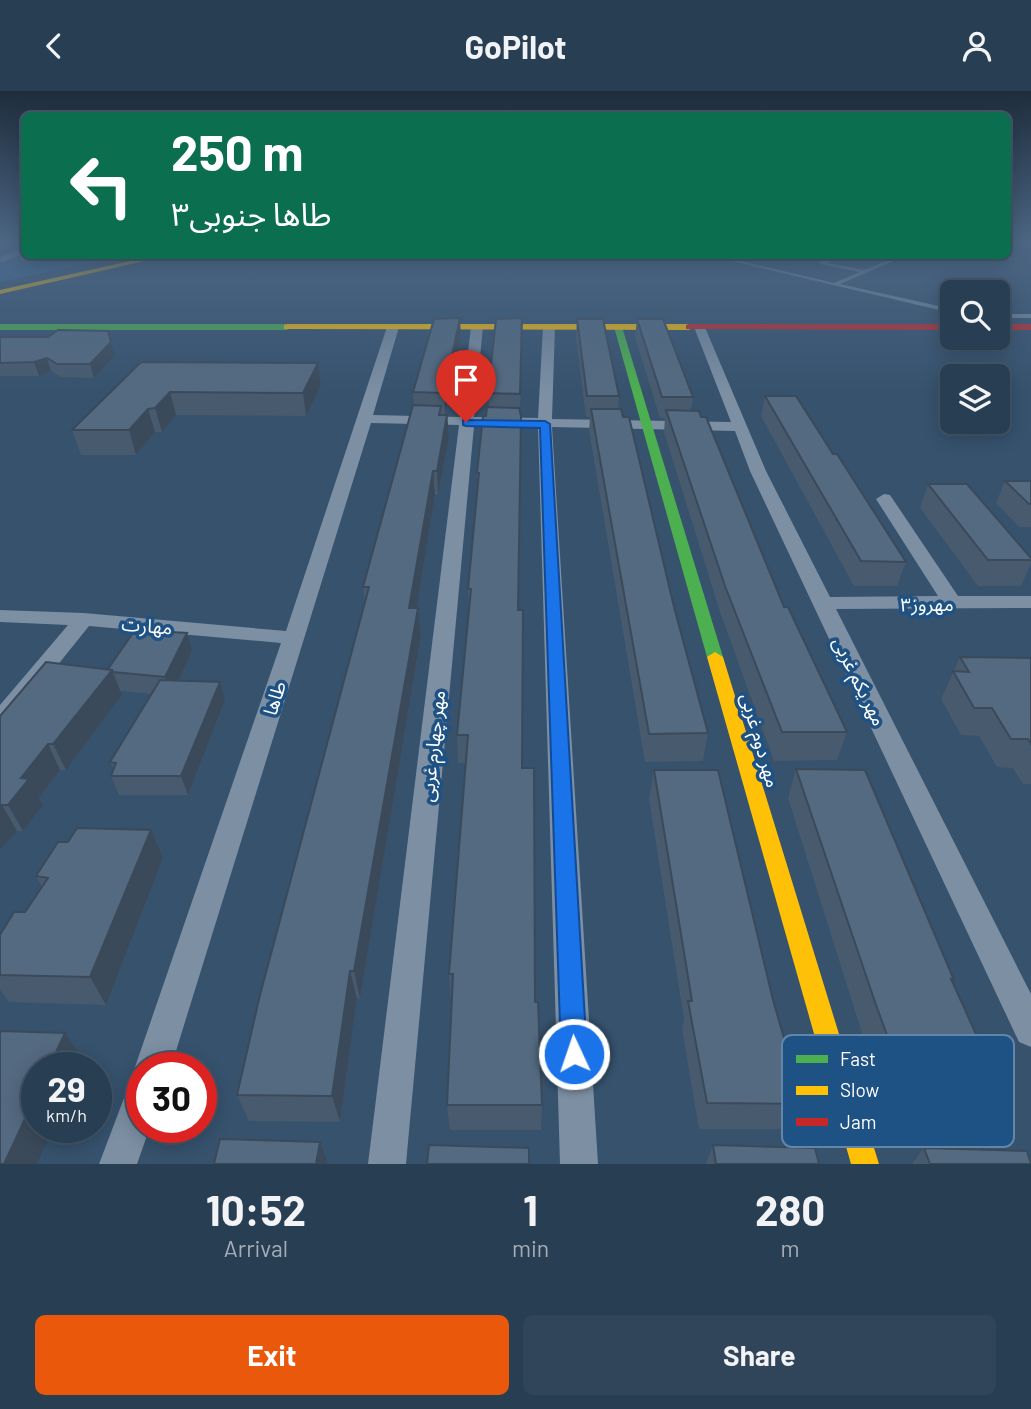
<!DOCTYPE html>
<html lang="en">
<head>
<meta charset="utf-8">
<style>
  :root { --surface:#283e52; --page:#304559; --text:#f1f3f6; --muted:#a5aeb8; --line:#445769; --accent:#ea580c }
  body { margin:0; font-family:Barlow,"Noto Sans Arabic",sans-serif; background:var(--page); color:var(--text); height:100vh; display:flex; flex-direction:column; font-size:26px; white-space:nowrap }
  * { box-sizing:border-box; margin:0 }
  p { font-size:23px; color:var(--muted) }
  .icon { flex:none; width:38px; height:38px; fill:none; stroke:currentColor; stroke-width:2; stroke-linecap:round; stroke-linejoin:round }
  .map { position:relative; height:1073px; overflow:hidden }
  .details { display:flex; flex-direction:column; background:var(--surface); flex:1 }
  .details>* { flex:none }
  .guide { position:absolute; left:21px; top:21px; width:990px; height:147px; border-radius:10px; box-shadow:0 4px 18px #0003,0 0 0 2px var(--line); background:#0b6e4f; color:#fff; overflow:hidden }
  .tools { position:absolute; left:940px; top:189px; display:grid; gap:14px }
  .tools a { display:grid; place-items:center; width:70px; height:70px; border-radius:10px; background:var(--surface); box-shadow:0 4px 18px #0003,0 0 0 2px var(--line); font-size:35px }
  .speed { position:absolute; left:21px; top:961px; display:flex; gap:14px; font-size:35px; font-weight:700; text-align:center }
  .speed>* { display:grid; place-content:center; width:91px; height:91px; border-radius:50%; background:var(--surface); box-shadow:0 4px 18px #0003,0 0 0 2px var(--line); line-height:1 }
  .speed small { font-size:18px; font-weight:400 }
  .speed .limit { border:10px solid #d22; background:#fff; color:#111 }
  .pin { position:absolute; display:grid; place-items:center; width:60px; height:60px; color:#fff; margin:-72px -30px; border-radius:50% 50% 50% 0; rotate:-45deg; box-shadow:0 0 7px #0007 }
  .pin .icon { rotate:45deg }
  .me { position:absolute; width:77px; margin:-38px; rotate:357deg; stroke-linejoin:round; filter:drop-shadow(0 0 5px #0008) }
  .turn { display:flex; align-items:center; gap:24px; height:147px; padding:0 35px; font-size:32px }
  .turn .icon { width:91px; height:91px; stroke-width:2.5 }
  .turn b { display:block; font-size:49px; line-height:60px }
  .eta { display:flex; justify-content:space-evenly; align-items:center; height:119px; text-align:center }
  .eta b { font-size:42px; font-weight:700; line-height:49px }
  .primary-button { display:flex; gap:14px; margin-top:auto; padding:14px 35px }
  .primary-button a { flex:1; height:80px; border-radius:10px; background:var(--accent); color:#fff; font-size:28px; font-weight:700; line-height:80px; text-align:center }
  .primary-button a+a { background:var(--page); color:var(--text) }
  header { display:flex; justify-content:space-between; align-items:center; height:91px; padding:0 35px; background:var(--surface); font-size:32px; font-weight:700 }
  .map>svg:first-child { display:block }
  .green { fill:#33689a }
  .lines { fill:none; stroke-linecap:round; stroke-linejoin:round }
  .lane { fill:#7c8fa3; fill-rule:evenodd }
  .street { fill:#7c8fa3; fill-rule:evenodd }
  .fast { fill:#4caf50; fill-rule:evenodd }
  .slow { fill:#ffc107; fill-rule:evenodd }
  .jam { fill:#c62828; fill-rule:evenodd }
  .wall { fill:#485b6e }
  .shaded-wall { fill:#3b4a5a }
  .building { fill:#546a80; stroke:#3b4a5a; stroke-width:2 }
  .route { fill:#1a73e8; stroke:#114b97; stroke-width:2 }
  .labels { text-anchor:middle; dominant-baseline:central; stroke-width:7; stroke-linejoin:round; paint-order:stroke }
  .street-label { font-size:19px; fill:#fff; stroke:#1f5284 }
  .key { fill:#1f5284; stroke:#6286a9; stroke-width:2 }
  .key-label { font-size:19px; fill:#fff }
</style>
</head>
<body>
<header><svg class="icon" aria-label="back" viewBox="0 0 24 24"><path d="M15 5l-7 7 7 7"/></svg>GoPilot<svg class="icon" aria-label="person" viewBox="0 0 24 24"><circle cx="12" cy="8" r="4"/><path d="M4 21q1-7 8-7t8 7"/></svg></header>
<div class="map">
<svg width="1031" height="1073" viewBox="0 0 1031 1073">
  <rect width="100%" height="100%" fill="#36526d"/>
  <path class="green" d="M 24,164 L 50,166 L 126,165 L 0,191 L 0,173 Z"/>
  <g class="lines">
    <path class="lane" d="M 706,164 L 716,164 L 834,192 L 860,181 L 820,173 L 820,171 L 838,164 L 846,164 L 827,172 L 864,179 L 901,164 L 908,164 L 840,193 L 952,218 L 952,222 Z
      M 998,223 L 1031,223 L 1031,227 L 998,227 Z"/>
    <path class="street" d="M 24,157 L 24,163 L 0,172 L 0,166 Z
      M 477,233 L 483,236 L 474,326 L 538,327 L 543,236 L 549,233 L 555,236 L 552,328 L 731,331 L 694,236 L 704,234 L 766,380 L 830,506 L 938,505 L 876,408 L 884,403 L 890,404 L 958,505 L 1031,505 L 1031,517 L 836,518 L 1031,903 L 1031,956 L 1019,951 L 750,380 L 735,340 L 552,336 L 598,1073 L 560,1073 L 538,336 L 474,335 L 406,1073 L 368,1073 L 459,334 L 371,332 L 171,976 L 142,976 L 141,988 L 135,976 L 281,552 L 89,535 L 8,636 L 0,638 L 0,614 L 68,534 L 0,531 L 0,519 L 84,522 L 286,540 L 387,236 L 393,233 L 399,236 L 373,324 L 460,326 L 471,236 Z
      M 142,989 L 142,1036 L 150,1036 L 137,1073 L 99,1073 L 129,994 Z"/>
    <path class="fast" d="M 0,233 L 287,233 L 291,236 L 287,239 L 0,239 Z
      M 618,233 L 622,236 L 723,566 L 721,570 L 709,570 L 707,566 L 614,236 Z"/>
    <path class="slow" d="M 157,164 L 171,164 L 0,203 L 0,199 Z
      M 287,233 L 689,233 L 693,236 L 689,239 L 284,238 L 284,234 Z
      M 715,561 L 723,566 L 879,1073 L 851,1073 L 707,566 Z"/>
    <path class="jam" d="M 689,233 L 952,233 L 952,239 L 686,238 L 686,234 Z
      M 998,233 L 1031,233 L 1031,239 L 998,239 Z"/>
  </g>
  <path class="wall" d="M 577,228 L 619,305 L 618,318 L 674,516 L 708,642 L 703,670 L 645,671 L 589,339 L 590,326 L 586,326 L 576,246 Z
    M 637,228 L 693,306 L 691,320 L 784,516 L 847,641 L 837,669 L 774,670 L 720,521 L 664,341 L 665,327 L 660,327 L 635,246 Z
    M 108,240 L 115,264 L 94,287 L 61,286 L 51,280 L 39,285 L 0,285 L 0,246 L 48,246 Z
    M 461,246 L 445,323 L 442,323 L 447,324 L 449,346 L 438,404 L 435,404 L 416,517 L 418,517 L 421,544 L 360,908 L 357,907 L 340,1031 L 249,1030 L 237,1004 L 365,512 L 363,496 L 414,314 L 413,301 Z
    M 522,246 L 520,320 L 519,519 L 522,677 L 542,1014 L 541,1039 L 450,1039 L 447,1014 L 451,910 L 449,883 L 466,672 L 458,672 L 457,644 L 469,521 L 468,498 L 477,401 L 477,382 L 486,325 L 489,316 L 488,302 Z
    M 141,271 L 318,272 L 321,294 L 306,325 L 176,324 L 162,341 L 155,341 L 136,364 L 81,364 L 72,339 Z
    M 765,305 L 833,363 L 906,471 L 897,495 L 854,495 L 761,325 Z
    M 1005,390 L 1031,390 L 1031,436 L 1019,436 L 996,412 Z
    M 928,393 L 1031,467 L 1031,473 L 1021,495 L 978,495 L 920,417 Z
    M 192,560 L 179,590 L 225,609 L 188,704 L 119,704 L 111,685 L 114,678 L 110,671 L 152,603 L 120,600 L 122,604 L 66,679 L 60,679 L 39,707 L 43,714 L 23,740 L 17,740 L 0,759 L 0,625 L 108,578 Z
    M 960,566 L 1031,567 L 1031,693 L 1023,693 L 1013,677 L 997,676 L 979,645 L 961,644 L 941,608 Z
    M 796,678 L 954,889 L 953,891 L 1010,1018 L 989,1043 L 897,1043 L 862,942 L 788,707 Z
    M 654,679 L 773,909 L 803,1013 L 791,1038 L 699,1038 L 682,938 L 684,928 L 649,708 Z
    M 163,767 L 106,914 L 9,911 L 0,899 L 0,844 L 25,821 L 42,796 L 36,785 Z
    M 713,1054 L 819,1073 L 706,1073 Z
    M 924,1057 L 1031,1073 L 912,1073 Z"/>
  <path class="shaded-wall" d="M 460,227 L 461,246 L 445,323 L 444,302 Z
    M 111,251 L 115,264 L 94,287 L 90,273 Z
    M 47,267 L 51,280 L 39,285 L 34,271 Z
    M 318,272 L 321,294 L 306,325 L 303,302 Z
    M 170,301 L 176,324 L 162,341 L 155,317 Z
    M 148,318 L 155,341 L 136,364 L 129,339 Z
    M 447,324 L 449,346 L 438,404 L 437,380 Z
    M 433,380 L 435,404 L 412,543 L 409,517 Z
    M 418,517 L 421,544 L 360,908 L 354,880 Z
    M 187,542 L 192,560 L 172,605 L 165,586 Z
    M 112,579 L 122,604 L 66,679 L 53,653 Z
    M 220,591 L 225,609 L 188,704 L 181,685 Z
    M 48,653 L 60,679 L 39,707 L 43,714 L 23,740 L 8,714 L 21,687 Z
    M 2,714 L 17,740 L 0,759 L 0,716 Z
    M 151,739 L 163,767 L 106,914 L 90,886 Z
    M 350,880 L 357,907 L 340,1031 L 332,1005 Z
    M 65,942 L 83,969 L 80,976 L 49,976 Z
    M 37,1002 L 37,1036 L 54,1036 L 37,1073 L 4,1073 Z
    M 320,1051 L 328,1073 L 316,1073 Z"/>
  <path class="building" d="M 460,227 L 444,302 L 413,301 L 434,228 Z
    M 522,227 L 520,303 L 488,302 L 496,228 Z
    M 577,228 L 603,228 L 619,305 L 587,305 Z
    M 637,228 L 663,228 L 693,306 L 662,306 Z
    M 58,239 L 108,240 L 111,251 L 90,273 L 57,273 L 47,267 L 34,271 L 0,272 L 0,246 L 48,246 Z
    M 141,271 L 318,272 L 303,302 L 170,301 L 155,317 L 148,318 L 129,339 L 72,339 Z
    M 765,305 L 796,305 L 833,363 L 837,363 L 906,471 L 861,470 Z
    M 413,314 L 441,315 L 439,324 L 447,324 L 437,380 L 433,380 L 409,517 L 418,517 L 354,880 L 350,880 L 332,1005 L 237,1004 L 260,904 L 369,496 L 363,496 Z
    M 487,316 L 519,317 L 521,325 L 518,519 L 523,519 L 522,677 L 534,677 L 535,911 L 538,911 L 542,1014 L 447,1014 L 453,883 L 449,883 L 468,644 L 457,644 L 471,498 L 468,498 L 479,382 L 477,382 L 483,325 L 486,325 Z
    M 591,318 L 621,318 L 623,326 L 629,326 L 674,516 L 708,642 L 649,643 Z
    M 666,319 L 699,320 L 701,326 L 706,326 L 784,516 L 788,516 L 847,641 L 782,641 L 725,495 Z
    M 1005,390 L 1031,390 L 1031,413 L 1029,413 Z
    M 928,393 L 967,393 L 1031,467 L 1031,469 L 988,469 Z
    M 135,539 L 187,542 L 165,586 L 113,581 L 112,579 L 108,578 Z
    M 960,566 L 1031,567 L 1031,653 L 1028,648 L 1011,648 L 992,617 L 974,617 L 953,580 L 969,581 Z
    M 46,571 L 112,579 L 53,653 L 48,653 L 21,687 L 29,688 L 8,714 L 2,714 L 0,716 L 0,625 Z
    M 160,589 L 220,591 L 181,685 L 111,685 L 116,672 L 110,671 Z
    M 796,678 L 865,679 L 954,889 L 951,888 L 1010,1018 L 914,1018 L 876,914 Z
    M 654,679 L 718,679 L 773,909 L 803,1013 L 707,1012 L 688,910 L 692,910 Z
    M 77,737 L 151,739 L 90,886 L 0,884 L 0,844 L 14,821 L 25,821 L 48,787 L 36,785 L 58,751 L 68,751 Z
    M 0,940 L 65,942 L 49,976 L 37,976 L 37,1002 L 4,1073 L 0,1073 Z
    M 220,1048 L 320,1051 L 316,1073 L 214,1073 Z
    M 429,1054 L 529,1057 L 529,1073 L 427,1073 Z
    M 713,1054 L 815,1057 L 819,1073 L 716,1073 Z
    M 924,1057 L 1027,1060 L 1031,1073 L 930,1073 Z"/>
  <linearGradient id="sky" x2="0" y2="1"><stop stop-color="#1e2d3c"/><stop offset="0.5" stop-color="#4c6684"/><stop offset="1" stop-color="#4c6684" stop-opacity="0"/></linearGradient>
  <rect width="1031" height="302" fill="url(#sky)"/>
  <path class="route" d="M 463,329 L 545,330 L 550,333 L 587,963 L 583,973 L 574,977 L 565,973 L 561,963 L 540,337 L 466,335 L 463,334 Z"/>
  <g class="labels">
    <g class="street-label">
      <text x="927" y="512">مهروز۳</text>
      <text transform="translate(147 534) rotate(5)">مهارت</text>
      <text transform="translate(860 590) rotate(64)">مهر یکم غربی</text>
      <text transform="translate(274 607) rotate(-72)">طاها</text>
      <text transform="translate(761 649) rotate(74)">مهر دوم غربی</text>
      <text transform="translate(432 655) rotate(-84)">مهر چهارم غربی</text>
    </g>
  </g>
  <rect x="782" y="944" width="232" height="112" rx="10" class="key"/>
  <rect x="796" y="964" width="32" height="8" fill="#4caf50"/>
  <rect x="796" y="995" width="32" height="9" fill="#ffc107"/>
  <rect x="796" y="1027" width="32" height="8" fill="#c62828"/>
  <g class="key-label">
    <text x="840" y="975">Fast</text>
    <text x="840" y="1006">Slow</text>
    <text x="840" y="1038">Jam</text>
  </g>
</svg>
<div class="tools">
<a><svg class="icon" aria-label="search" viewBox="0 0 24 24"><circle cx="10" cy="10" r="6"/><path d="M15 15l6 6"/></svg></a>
<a><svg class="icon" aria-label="layers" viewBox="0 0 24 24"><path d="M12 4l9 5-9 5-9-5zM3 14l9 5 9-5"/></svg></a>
</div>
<div class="speed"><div>29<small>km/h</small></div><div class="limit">30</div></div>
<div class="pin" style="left:466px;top:331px;background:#d93025"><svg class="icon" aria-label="arrive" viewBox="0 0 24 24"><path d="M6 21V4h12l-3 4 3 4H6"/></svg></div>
<svg class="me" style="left:574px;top:963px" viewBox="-20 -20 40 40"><circle r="17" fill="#1a73e8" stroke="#fff" stroke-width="3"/><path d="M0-11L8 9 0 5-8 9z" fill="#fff"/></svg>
<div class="guide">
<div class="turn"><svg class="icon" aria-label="left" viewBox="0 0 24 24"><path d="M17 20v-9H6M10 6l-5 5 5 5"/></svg><div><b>250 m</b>طاها جنوبی۳</div></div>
</div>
</div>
<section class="details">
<div class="eta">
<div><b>10:52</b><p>Arrival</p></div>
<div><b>1</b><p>min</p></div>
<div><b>280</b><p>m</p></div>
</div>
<div class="primary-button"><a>Exit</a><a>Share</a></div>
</section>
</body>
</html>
